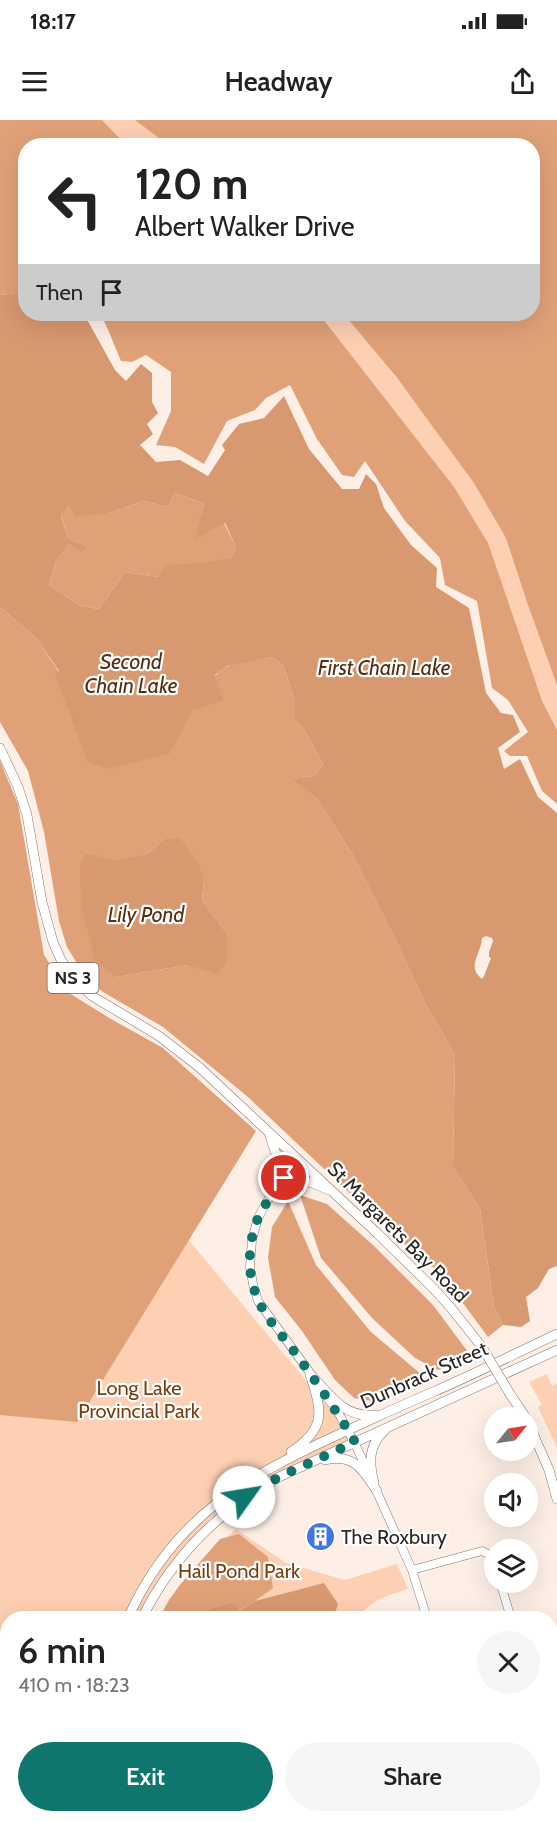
<!DOCTYPE html>
<html lang="en">
<head>
<meta charset="utf-8">
<style>
  :root { --surface:#fff; --page:#f6f6f6; --text:#222; --muted:#767676; --accent:#0f766e }
  body { margin:0; font-family:Cabin,sans-serif; background:var(--page); color:var(--text); height:100vh; display:flex; flex-direction:column; font-size:22px; white-space:nowrap }
  * { box-sizing:border-box; margin:0 }
  p { font-size:20px; color:var(--muted) }
  .icon { flex:none; width:33px; height:33px; fill:none; stroke:currentColor; stroke-width:2; stroke-linecap:round; stroke-linejoin:round }
  .map { position:relative; flex:1; overflow:hidden }
  .sheet { position:absolute; left:0px; top:1491px; width:558px; height:212px; display:flex; flex-direction:column; background:var(--surface); border-radius:24px 24px 0 0; box-shadow:0 6px 24px #0002 }
  .sheet>* { flex:none }
  .guide { position:absolute; left:18px; top:18px; width:522px; height:183px; border-radius:24px; box-shadow:0 6px 24px #0002; background:#fff; color:var(--text); overflow:hidden }
  .needle { width:39px; rotate:60deg }
  .tools { position:absolute; left:484px; top:1287px; display:grid; gap:12px }
  .tools a { display:grid; place-items:center; width:54px; height:54px; border-radius:50%; background:var(--surface); box-shadow:0 6px 24px #0002; font-size:30px }
  .pin { position:absolute; display:grid; place-items:center; width:51px; height:51px; color:#fff; margin:-26px; border:3px solid #fff; border-radius:50%; box-shadow:0 2px 6px #0007 }
  .me { position:absolute; width:66px; margin:-33px; rotate:58deg; stroke-linejoin:round; filter:drop-shadow(0 0 4px #0008) }
  .turn { display:flex; align-items:center; gap:21px; height:126px; padding:0 18px; font-size:27px }
  .turn .icon { width:78px; height:78px; stroke-width:2.5 }
  .turn b { display:block; font-size:42px; line-height:51px }
  .then { display:flex; align-items:center; height:57px; padding:0 18px; background:#0003; gap:12px; font-size:22px }
  .round { display:grid; place-items:center; flex:none; width:63px; height:63px; border-radius:32px; background:var(--page) }
  .summary { display:flex; align-items:center; justify-content:space-between; height:102px; padding:0 18px }
  h1 { font-size:36px; font-weight:600; line-height:45px }
  .primary-button { display:flex; gap:12px; margin-top:auto; padding:12px 18px }
  .primary-button a { flex:1; height:69px; border-radius:36px; background:var(--accent); color:#fff; font-size:24px; font-weight:600; line-height:69px; text-align:center }
  .primary-button a+a { background:var(--page); color:var(--text) }
  .status { display:flex; justify-content:space-between; align-items:center; height:42px; padding:0 30px; background:var(--surface); direction:ltr }
  .status svg { height:16px; fill:currentColor }
  header { display:flex; justify-content:space-between; align-items:center; height:78px; padding:0 18px; background:var(--surface); font-size:27px; font-weight:600 }
  .map>svg:first-child { display:block }
  .green { fill:#fdcfb3 }
  .forest { fill:#e0a178; fill-rule:evenodd }
  .water { fill:#d89870; fill-rule:evenodd }
  .lines { fill:none; stroke-linecap:round; stroke-linejoin:round }
  .stream { stroke:#d89870; stroke-width:2 }
  .minor-casing { stroke:#82756d; stroke-width:9 }
  .major-casing { stroke:#82756d; stroke-width:10 }
  .minor { stroke:#fff; stroke-width:8 }
  .major { stroke:#fff; stroke-width:9 }
  .major-bridge-casing { stroke:#82756d; stroke-width:10; stroke-linecap:butt }
  .major-bridge { stroke:#fff; stroke-width:9 }
  .route { stroke:#0f766e; stroke-width:10; stroke-dasharray:0 18 }
  .labels { text-anchor:middle; dominant-baseline:central; stroke-width:4.5; stroke-linejoin:round; paint-order:stroke }
  .shield { fill:#fff; stroke:#6b6765; stroke-width:1.5 }
  .shield-label { font-size:18px; font-weight:bold; fill:#2b2623 }
  .street-label { font-size:20px; fill:#2b2623; stroke:#fff }
  .park-label { font-size:20px; fill:#783e0f; stroke:#fff }
  .poi-label { font-size:20px; fill:#2b2623; stroke:#fff; text-anchor:start }
  .water-label { font-size:21px; font-style:italic; fill:#572d0f; stroke:#fff }
</style>
</head>
<body>
<div class="status"><b>18:17</b><svg viewBox="0 0 49 12"><path d="M0 12V9h3v3zM5 12V6h3v6zM10 12V3h3v9zM15 12V0h3v12zM26 1h20v11H26zM47 4h2v5h-2z"/></svg></div>
<header><svg class="icon" aria-label="menu" viewBox="0 0 24 24"><path d="M4 6h16M4 12h16M4 18h16"/></svg>Headway<svg class="icon" aria-label="share" viewBox="0 0 24 24"><path d="M12 15V3M7 8l5-5 5 5M5 13v7h14v-7"/></svg></header>
<div class="map">
<svg width="557" height="1702" viewBox="0 0 557 1702">
  <rect width="100%" height="100%" fill="#feefe6"/>
  <path class="green" d="M 95,0 L 140,0 L 169,25 L 119,25 Z
    M 305,194 L 346,194 L 493,382 L 557,551 L 557,629 L 528,563 Z
    M 0,950 L 177,1106 L 354,1318 L 301,1344 L 213,1399 L 138,1498 L 8,1498 L 8,1695 L 112,1695 L 113,1702 L 0,1702 Z
    M 547,1254 L 552,1266 L 557,1263 L 557,1328 L 538,1287 L 542,1285 L 529,1262 Z
    M 236,1409 L 286,1443 L 345,1460 L 397,1444 L 408,1469 C 385,1476 374,1479 357,1498 L 334,1498 L 338,1484 L 190,1495 L 185,1498 L 164,1498 L 211,1431 Z"/>
  <path class="forest" d="M 0,0 L 102,0 L 126,25 L 26,26 L 25,172 L 0,175 Z
    M 135,0 L 557,0 L 557,565 L 528,485 L 506,418 L 474,363 L 397,258 L 344,194 L 532,194 L 532,26 L 168,25 Z
    M 100,194 L 319,194 L 454,367 L 488,423 L 542,581 L 557,610 L 557,684 L 542,671 L 527,636 L 510,636 L 504,631 L 528,612 L 508,580 L 492,568 L 477,481 L 445,465 L 440,438 L 405,401 L 365,341 L 354,357 L 342,355 L 317,319 L 290,265 L 266,278 L 255,290 L 227,301 L 204,344 L 175,327 L 156,325 L 171,291 L 171,252 L 146,235 L 132,242 L 121,241 L 106,205 Z
    M 174,373 L 204,383 L 196,418 L 224,403 L 236,427 L 231,438 L 158,457 L 125,452 L 99,489 L 81,486 L 49,465 L 56,441 L 70,424 L 86,426 L 68,418 L 61,395 L 69,385 L 110,393 L 143,381 L 169,387 Z
    M 0,487 L 37,519 L 59,552 L 171,633 C 182,612 206,557 226,547 C 237,541 259,540 272,537 L 283,545 L 295,581 L 295,601 L 304,609 L 323,644 L 314,656 L 293,659 L 317,679 L 351,732 L 396,821 L 426,885 L 455,935 L 453,1047 L 480,1089 L 494,1187 L 503,1205 L 488,1217 L 442,1155 L 396,1117 L 248,977 L 163,907 L 103,872 L 84,855 L 67,827 L 59,801 L 44,712 L 28,651 L 0,602 ZM 164,719 L 204,760 L 202,780 L 227,814 L 188,845 L 116,857 L 86,733 L 115,742 L 147,734 Z
    M 0,641 L 18,684 L 44,835 L 69,873 L 111,899 L 163,928 L 256,1011 L 77,1302 L 0,1295 Z
    M 300,1075 L 327,1084 L 374,1126 L 433,1185 L 474,1240 L 438,1250 L 415,1238 L 372,1198 L 321,1138 Z
    M 288,1081 L 316,1145 L 371,1212 L 422,1255 L 371,1281 L 354,1278 L 335,1260 L 302,1211 L 275,1177 L 268,1138 L 272,1107 Z
    M 239,1414 L 268,1437 L 273,1468 L 255,1481 L 238,1491 L 231,1482 L 190,1495 L 185,1498 L 159,1498 L 169,1480 L 179,1466 L 220,1419 Z
    M 131,1695 L 198,1695 L 209,1702 L 131,1702 Z
    M 329,1695 L 364,1695 L 366,1702 L 332,1702 Z"/>
  <path class="water" d="M 25,172 L 26,194 L 84,194 L 115,250 L 126,261 L 141,244 L 152,253 L 152,282 L 158,293 L 147,304 L 153,314 L 140,325 L 156,342 L 180,340 L 208,356 L 225,330 L 222,325 L 239,304 L 264,298 L 284,276 L 309,329 L 342,369 L 359,369 L 366,354 L 376,364 L 384,388 L 411,425 L 437,448 L 436,467 L 469,488 L 486,573 L 501,593 L 513,595 L 520,612 L 498,628 L 504,649 L 520,639 L 538,677 L 557,693 L 557,1146 L 549,1149 L 538,1168 L 526,1177 L 530,1201 L 521,1207 L 503,1205 L 494,1187 L 480,1089 L 453,1047 L 455,935 L 426,885 L 396,821 L 351,732 L 317,679 L 292,659 L 314,656 L 323,644 L 304,609 L 295,601 L 295,581 L 283,545 L 272,537 L 227,546 L 215,555 L 223,580 L 193,590 L 171,633 L 109,649 L 88,642 L 55,555 L 59,551 L 37,519 L 0,487 L 0,175 ZM 174,373 L 204,383 L 195,419 L 225,403 L 236,427 L 231,438 L 211,442 L 167,445 L 158,457 L 125,452 L 99,489 L 81,486 L 49,465 L 56,441 L 70,424 L 82,432 L 86,426 L 68,418 L 61,396 L 69,385 L 76,396 L 110,393 L 143,381 L 169,387 ZM 486,816 L 492,818 L 493,821 L 489,832 L 489,837 L 491,838 L 484,856 L 482,859 C 466,846 481,835 482,818 Z
    M 180,718 L 199,745 L 204,760 L 202,780 L 227,814 L 226,844 L 217,854 L 188,845 L 116,857 L 95,840 L 81,786 L 80,745 L 86,733 L 115,741 L 147,734 L 164,719 Z
    M 324,1463 L 338,1484 L 334,1498 L 185,1498 L 190,1495 L 231,1482 L 239,1491 L 255,1481 Z
    M 198,1695 L 258,1695 L 251,1702 L 209,1702 Z
    M 275,1695 L 329,1695 L 332,1702 L 291,1702 L 283,1697 Z"/>
  <g class="lines">
    <path class="stream" d="M 110,1697 L 112,1697
      M 71,1702 L 98,1698"/>
    <defs>
      <path id="minor" d="M 297,1038 L 266,1083 L 258,1098 L 252,1120 L 250,1147 L 253,1164 L 258,1181 L 313,1257
        M 326,1276 L 338,1292 L 358,1330 L 412,1450 L 427,1498
        M 412,1450 L 482,1431 L 490,1435 L 495,1446
        M 500,1462 L 511,1498
        M 550,1585 L 556,1594 L 557,1602
        M 550,1623 L 557,1608
        M 405,1695 L 407,1702
        M 490,1695 L 492,1702"/>
      <path id="major" d="M 0,628 L 18,667 L 27,695 L 42,782 L 53,822 L 61,840 L 71,855 L 92,876 L 159,916 L 199,947 L 378,1114 L 434,1169 L 451,1188 L 482,1227
        M 270,1016 L 278,1040 L 276,1070 L 301,1063 L 310,1062 L 329,1070
        M 314,1258 C 332,1278 346,1298 375,1295
        M 510,1274 L 526,1298
        M 528,1302 L 549,1350 L 557,1379
        M 291,1332 C 327,1308 322,1291 310,1254
        M 325,1340 C 354,1333 362,1349 377,1371
        M 374,1363 C 369,1343 368,1325 385,1310
        M 128,1498 C 174,1395 248,1356 346,1311 C 375,1298 404,1284 433,1272 C 475,1254 516,1233 557,1214
        M 142,1498 C 173,1436 218,1391 279,1357 L 557,1230
        M 104,1695 L 104,1702
        M 119,1695 L 119,1702"/>
    </defs>
    <use href="#minor" class="minor-casing"/>
    <use href="#major" class="major-casing"/>
    <use href="#minor" class="minor"/>
    <use href="#major" class="major"/>
    <defs>
      <path id="major-bridge" d="M 482,1227 L 510,1274"/>
    </defs>
    <use href="#major-bridge" class="major-bridge-casing"/>
    <use href="#major-bridge" class="major-bridge"/>
  </g>
  <g class="lines">
    <path class="route" d="M 244,1377 L 279,1357 L 355,1322 C 336,1290 315,1260 293,1230 C 281,1214 264,1196 257,1177 C 248,1156 248,1131 254,1109 C 260,1089 273,1074 284,1058"/>
  </g>
  <defs>
    <symbol id="building-disc" viewBox="-11 -11 22 22"><circle r="9.5" fill="#4275e6" stroke="#fff"/><path d="M-4-6H4V6H1V3H-1V6H-4ZM-2.5-4.3h1.7v1.8h-1.7ZM.8-4.3h1.7v1.8H.8ZM-2.5-1h1.7V.8h-1.7ZM.8-1h1.7V.8H.8Z" fill="#fff"/></symbol>
  </defs>
  <g fill-rule="evenodd">
    <use href="#building-disc" x="304" y="1400" width="33" height="33"/>
  </g>
  <g class="labels">
    <rect class="shield" x="47.5" y="843" width="51" height="30" rx="4.5"/>
    <g class="shield-label">
      <text x="73" y="858">NS 3</text>
    </g>
    <g class="street-label">
      <text transform="translate(398 1112) rotate(45)">St Margarets Bay Road</text>
      <text transform="translate(424 1255) rotate(-24)">Dunbrack Street</text>
    </g>
    <g class="park-label">
      <text x="139" y="1268">Long Lake<tspan x="139" dy="23">Provincial Park</tspan></text>
      <text x="239" y="1451">Hail Pond Park</text>
    </g>
    <g class="poi-label">
      <text x="341" y="1417">The Roxbury</text>
    </g>
    <g class="water-label">
      <text x="131" y="541">Second<tspan x="131" dy="24">Chain Lake</tspan></text>
      <text x="384" y="547">First Chain Lake</text>
      <text x="146" y="794">Lily Pond</text>
    </g>
  </g>
</svg>
<div class="tools">
<a><svg class="needle" viewBox="-14 -14 28 28"><path d="M0-13l5 13h-10z" fill="#e53935"/><path d="M0 13l5-13h-10z" fill="#767676"/></svg></a>
<a><svg class="icon" aria-label="sound" viewBox="0 0 24 24"><path d="M4 9h4l5-4v14l-5-4H4zM17 9q2 3 0 6"/></svg></a>
<a><svg class="icon" aria-label="layers" viewBox="0 0 24 24"><path d="M12 4l9 5-9 5-9-5zM3 14l9 5 9-5"/></svg></a>
</div>
<div class="pin" style="left:284px;top:1058px;background:#d93025"><svg class="icon" aria-label="arrive" viewBox="0 0 24 24"><path d="M6 21V4h12l-3 4 3 4H6"/></svg></div>
<svg class="me" style="left:244px;top:1377px" viewBox="-20 -20 40 40"><circle r="19" fill="#fff"/><path d="M0-13L10 11 0 6-10 11z" fill="#0f766e"/></svg>
<div class="guide">
<div class="turn"><svg class="icon" aria-label="left" viewBox="0 0 24 24"><path d="M17 20v-9H6M10 6l-5 5 5 5"/></svg><div><b>120 m</b>Albert Walker Drive</div></div>
<div class="then">Then<svg class="icon" aria-label="arrive" viewBox="0 0 24 24"><path d="M6 21V4h12l-3 4 3 4H6"/></svg></div>
</div>
<section class="sheet">
<div class="summary"><div><h1>6 min</h1><p>410 m · 18:23</p></div><a class="round"><svg class="icon" aria-label="close" viewBox="0 0 24 24"><path d="M6 6l12 12M18 6L6 18"/></svg></a></div>
<div class="primary-button"><a>Exit</a><a>Share</a></div>
</section>
</div>
</body>
</html>
